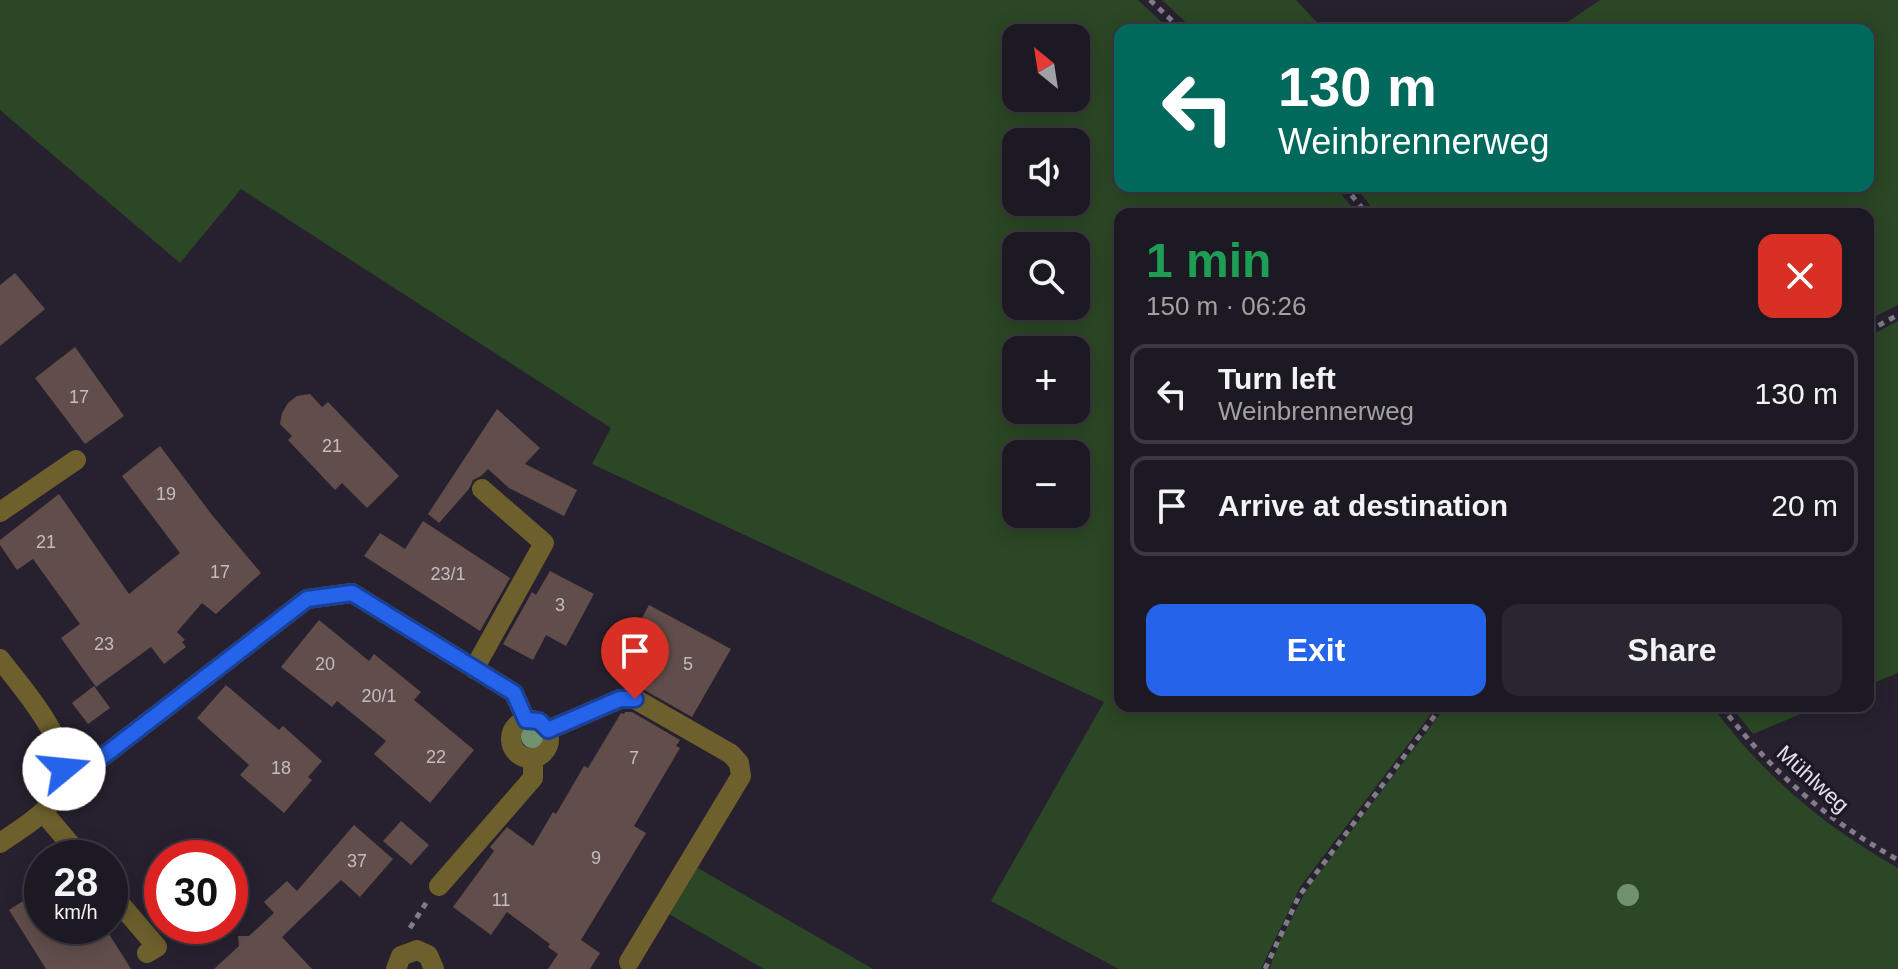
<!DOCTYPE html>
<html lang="en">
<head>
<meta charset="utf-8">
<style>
  :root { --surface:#1d1923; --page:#2a2630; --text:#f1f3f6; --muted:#a0a0a6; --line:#3b3841; --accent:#2563eb }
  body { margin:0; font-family:Helvetica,sans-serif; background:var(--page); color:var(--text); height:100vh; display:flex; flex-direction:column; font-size:30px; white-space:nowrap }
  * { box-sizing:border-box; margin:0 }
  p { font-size:26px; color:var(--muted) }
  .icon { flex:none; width:44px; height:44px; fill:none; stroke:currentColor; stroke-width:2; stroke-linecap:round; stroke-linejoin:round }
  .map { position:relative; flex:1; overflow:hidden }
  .sheet { position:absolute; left:1114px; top:208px; width:760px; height:504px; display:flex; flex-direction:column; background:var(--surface); border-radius:16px; box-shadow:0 4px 20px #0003,0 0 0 2px var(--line) }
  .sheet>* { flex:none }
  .banner { position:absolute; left:1114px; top:24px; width:760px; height:168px; border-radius:16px; box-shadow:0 4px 20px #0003,0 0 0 2px var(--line); background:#00695c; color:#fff; overflow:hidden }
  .needle { width:52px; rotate:330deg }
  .controls { position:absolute; left:1002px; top:24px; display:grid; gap:16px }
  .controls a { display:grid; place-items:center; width:88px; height:88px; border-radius:16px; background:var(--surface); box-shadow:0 4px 20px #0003,0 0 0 2px var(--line); font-size:40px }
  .speed { position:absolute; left:24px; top:840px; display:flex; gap:16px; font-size:40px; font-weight:700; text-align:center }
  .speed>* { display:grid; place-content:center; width:104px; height:104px; border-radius:50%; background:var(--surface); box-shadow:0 4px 20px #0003,0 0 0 2px var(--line); line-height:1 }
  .speed small { font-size:20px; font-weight:400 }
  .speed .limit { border:12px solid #d22; background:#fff; color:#111 }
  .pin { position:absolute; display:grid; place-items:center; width:68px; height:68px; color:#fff; margin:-82px -34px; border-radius:50% 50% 50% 0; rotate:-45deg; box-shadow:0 0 8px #0007 }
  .pin .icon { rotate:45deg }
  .me { position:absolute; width:88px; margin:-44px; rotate:73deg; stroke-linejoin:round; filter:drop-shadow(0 0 6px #0008) }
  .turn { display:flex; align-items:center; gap:28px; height:168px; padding:0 32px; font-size:36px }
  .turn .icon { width:104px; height:104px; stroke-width:2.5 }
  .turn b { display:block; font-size:56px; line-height:68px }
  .round { display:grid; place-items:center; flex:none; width:84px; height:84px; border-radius:16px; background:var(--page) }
  .headline { display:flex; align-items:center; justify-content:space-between; height:136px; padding:0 32px }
  h1 { font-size:48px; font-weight:600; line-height:60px; color:#1e9e55 }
  .cta { display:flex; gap:16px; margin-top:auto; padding:16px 32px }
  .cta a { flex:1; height:92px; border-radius:16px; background:var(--accent); color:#fff; font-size:32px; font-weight:600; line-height:92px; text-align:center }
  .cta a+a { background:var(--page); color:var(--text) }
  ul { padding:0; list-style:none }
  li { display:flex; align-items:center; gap:24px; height:100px; margin:0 16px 12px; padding:0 16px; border:4px solid var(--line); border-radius:16px }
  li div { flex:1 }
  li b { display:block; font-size:30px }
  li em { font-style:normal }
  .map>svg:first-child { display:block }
  .green { fill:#2b4725; fill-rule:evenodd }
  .building { fill:#614e4b }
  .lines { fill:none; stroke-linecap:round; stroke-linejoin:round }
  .path { stroke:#817c88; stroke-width:5; stroke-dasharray:6 6; stroke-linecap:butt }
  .minor { stroke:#6d602d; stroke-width:20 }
  .tree { fill:#70926c }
  .route-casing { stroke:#184099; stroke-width:20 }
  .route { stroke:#2563eb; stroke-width:14 }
  .labels { text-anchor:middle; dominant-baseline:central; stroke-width:7; stroke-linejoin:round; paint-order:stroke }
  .number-label { font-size:18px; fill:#c2bcc2 }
  .street-label { font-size:22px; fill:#e3e0e9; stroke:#1d1825 }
</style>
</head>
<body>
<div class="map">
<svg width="1898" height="969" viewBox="0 0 1898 969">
  <rect width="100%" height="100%" fill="#27212f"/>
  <path class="green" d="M 0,0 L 1138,0 L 1170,30 L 1120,30 L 1120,186 L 1334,186 L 1358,214 L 1120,214 L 1120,706 L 1437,706 L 1300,887 L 1261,969 L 1119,969 L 991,901 L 1104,702 L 592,464 L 611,428 L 241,189 L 180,263 L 0,110 ZM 1076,38 L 1076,98 L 1016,98 L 1016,38 ZM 1016,142 L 1076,142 L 1076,202 L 1016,202 ZM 1016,246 L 1076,246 L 1076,306 L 1016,306 ZM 1076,350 L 1076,410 L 1016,410 L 1016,350 ZM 1076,454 L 1076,514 L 1016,514 L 1016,454 Z
    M 1162,0 L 1296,0 L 1324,30 L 1194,30 Z
    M 1600,0 L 1898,0 L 1898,305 L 1868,320 L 1868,214 L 1377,214 L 1355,186 L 1868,186 L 1868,30 L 1556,30 Z
    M 1898,321 L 1898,673 L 1868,685 L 1868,337 Z
    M 1446,706 L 1712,706 C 1764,776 1822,825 1898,868 L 1898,969 L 1269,969 L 1281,939 L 1306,891 Z
    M 1731,706 L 1819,706 L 1753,734 Z
    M 696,867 L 873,969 L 764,969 L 669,914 Z"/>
  <path class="building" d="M 15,273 L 45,309 L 0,346 L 0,285 Z
    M 75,347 L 124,416 L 85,444 L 35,378 Z
    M 310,394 L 322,407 L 328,402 L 399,476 L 367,508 L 342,483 L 335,490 L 288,440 L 292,436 L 280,424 L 282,413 L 288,403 L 297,396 Z
    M 497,409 L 540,448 L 525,464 L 577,490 L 564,516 L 509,488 L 488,469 L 481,476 L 473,480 L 469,489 L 439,523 L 428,514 Z
    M 160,446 L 212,515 L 261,573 L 216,614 L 202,603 L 177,632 L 185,640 L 182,642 L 186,647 L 164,664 L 151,647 L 96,687 L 61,638 L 80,624 L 33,559 L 17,570 L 0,545 L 0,540 L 59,494 L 129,594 L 180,553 L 122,476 Z
    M 423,521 L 510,578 L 480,631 L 364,556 L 380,533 L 405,549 Z
    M 550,571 L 594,594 L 566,646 L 546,635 L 533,660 L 503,644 L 532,592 L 536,595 Z
    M 649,605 L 731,649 L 692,717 L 639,687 L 662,646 L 635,631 Z
    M 319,620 L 369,661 L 374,654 L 421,692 L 414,700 L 474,750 L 430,803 L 374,754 L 386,741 L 337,701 L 332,707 L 281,667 Z
    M 226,685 L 279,730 L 283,726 L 322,761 L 308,777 L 312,780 L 284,813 L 240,775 L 249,765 L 197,718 Z
    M 94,686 L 110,708 L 88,724 L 72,703 Z
    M 625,712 L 632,712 L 680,740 L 676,746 L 680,748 L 634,826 L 646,833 L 581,940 L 600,953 L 590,969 L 548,969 L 558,954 L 548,947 L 550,944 L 507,912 L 491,935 L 453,907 L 494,851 L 490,847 L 507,827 L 533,846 L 553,812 L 556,814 L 584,766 L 588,768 L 621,713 L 624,714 Z
    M 401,821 L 429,845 L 411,865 L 383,841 Z
    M 354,825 L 393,859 L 360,897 L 341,880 L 282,937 L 312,969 L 214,969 L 239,946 L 238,936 L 249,936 L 274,913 L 264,902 L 287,881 L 297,891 Z
    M 42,889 L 42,926 L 104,926 L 131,969 L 46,969 L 9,910 Z"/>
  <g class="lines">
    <path class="path" d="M 1150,0 L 1182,30
      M 1344,186 L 1367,214
      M 1868,331 L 1898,315
      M 1721,706 C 1774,774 1823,817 1898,860
      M 410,928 L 426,903
      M 1265,969 L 1299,896 L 1442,706"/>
    <path class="minor" d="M 0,512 L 76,460
      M 0,659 C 24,691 77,746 59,789 C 50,813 20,829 0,843
      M 474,669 L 544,543 L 482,489
      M511 739a19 19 0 1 1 38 0a19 19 0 1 1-38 0Z
      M 548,730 L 620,699 L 635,699 L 731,754 L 739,763 L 741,776 L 629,962
      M 64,769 L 101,758 L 307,599 L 352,593 L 514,693 L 526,720
      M 43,812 L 82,858
      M 439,886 L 533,778 L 533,758
      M 110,892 L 157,947 L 147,953
      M 396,969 L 401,956 L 417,950 L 428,955 L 434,969"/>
  </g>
  <g class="tree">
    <circle cx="532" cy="737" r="11"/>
    <circle cx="1628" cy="895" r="11"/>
  </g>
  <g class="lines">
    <defs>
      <path id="route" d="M 64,769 L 101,758 L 307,599 L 352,593 L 514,693 L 526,720 L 539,721 L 548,730 L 620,699 L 635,699"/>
    </defs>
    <use href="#route" class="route-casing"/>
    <use href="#route" class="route"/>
  </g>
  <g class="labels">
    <g class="number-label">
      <text x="79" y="397">17</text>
      <text x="332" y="446">21</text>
      <text x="166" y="494">19</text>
      <text x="46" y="542">21</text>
      <text x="220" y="572">17</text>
      <text x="448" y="574">23/1</text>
      <text x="560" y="605">3</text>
      <text x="104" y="644">23</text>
      <text x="325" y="664">20</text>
      <text x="688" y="664">5</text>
      <text x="379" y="696">20/1</text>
      <text x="436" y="757">22</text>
      <text x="634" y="758">7</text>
      <text x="281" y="768">18</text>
      <text x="596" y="858">9</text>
      <text x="357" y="861">37</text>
      <text x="501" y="900">11</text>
    </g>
    <g class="street-label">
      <text transform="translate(1813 779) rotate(42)">Mühlweg</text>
    </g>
  </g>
</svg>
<div class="controls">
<a><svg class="needle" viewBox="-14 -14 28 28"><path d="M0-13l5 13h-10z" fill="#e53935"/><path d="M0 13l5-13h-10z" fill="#a0a0a6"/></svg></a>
<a><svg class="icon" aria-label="sound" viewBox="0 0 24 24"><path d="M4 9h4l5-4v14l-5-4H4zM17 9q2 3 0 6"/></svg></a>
<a><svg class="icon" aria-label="search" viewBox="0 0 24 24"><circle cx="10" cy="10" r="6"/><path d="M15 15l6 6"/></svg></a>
<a>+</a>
<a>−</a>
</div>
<div class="speed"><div>28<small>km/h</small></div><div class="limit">30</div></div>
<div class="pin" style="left:635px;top:699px;background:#d93025"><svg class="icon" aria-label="arrive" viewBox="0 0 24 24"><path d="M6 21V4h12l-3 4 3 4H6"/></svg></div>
<svg class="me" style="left:64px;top:769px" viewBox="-20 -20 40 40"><circle r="19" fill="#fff"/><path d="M0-13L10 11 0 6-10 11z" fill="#2563eb"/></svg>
<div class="banner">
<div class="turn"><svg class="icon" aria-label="left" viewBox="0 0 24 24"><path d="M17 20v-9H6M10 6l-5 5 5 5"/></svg><div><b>130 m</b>Weinbrennerweg</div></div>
</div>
<section class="sheet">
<div class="headline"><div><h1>1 min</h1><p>150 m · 06:26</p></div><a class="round" style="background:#d93025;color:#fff"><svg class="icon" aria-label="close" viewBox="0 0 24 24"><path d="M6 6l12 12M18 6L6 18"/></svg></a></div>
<ul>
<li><svg class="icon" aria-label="left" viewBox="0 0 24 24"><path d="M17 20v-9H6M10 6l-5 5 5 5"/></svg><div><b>Turn left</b><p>Weinbrennerweg</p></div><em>130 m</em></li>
<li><svg class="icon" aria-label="arrive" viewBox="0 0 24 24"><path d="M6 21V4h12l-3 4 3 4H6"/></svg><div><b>Arrive at destination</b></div><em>20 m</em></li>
</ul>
<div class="cta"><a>Exit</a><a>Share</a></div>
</section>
</div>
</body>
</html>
